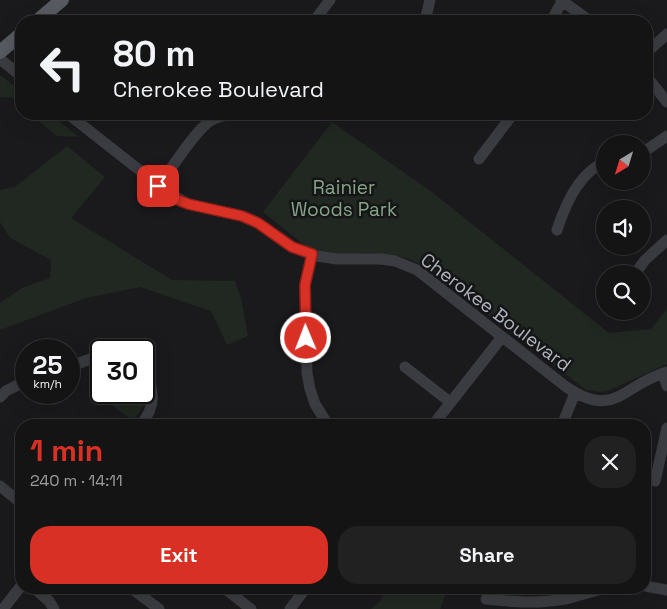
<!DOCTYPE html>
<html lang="en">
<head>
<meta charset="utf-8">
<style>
  :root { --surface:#141415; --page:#212122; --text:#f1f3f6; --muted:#9d9ea0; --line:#333334; --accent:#d93025 }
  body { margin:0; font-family:"Space Grotesk",sans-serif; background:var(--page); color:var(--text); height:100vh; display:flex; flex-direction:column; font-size:19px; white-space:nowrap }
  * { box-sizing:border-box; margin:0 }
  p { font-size:16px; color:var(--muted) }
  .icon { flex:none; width:28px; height:28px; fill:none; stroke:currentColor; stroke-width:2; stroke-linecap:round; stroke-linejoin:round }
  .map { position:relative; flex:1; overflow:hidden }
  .details { position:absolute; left:15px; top:419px; width:636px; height:175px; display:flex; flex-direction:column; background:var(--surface); border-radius:20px; box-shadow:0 5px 20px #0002,0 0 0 1px var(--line) }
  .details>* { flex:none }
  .hud { position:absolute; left:15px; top:15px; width:638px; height:105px; border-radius:20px; box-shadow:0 5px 20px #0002,0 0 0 1px var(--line); background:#141415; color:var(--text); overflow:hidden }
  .needle { width:32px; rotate:218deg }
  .tools { position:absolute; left:596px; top:135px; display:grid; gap:10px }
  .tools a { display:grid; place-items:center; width:55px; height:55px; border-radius:50%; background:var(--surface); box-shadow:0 5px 20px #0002,0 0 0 1px var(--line); font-size:25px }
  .speed { position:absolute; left:15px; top:339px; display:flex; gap:10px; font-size:25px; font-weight:700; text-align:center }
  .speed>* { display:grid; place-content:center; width:65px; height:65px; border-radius:50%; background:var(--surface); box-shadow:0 5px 20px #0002,0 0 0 1px var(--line); line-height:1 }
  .speed small { font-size:12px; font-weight:400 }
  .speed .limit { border:2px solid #111; border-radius:8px; background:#fff; color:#111 }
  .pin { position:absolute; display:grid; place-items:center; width:42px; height:42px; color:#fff; margin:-21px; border-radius:10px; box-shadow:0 2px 8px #0006 }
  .me { position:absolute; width:55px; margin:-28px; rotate:359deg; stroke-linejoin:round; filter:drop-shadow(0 0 4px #0008) }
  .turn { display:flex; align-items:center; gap:18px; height:105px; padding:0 15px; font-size:22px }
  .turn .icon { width:65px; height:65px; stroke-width:2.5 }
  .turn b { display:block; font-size:35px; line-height:42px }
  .round { display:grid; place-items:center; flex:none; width:52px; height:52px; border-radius:20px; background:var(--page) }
  .overview { display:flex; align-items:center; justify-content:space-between; height:85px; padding:0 15px }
  h1 { font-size:30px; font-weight:600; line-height:38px; color:var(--accent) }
  .cta { display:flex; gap:10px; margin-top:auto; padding:10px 15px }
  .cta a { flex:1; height:58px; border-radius:20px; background:var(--accent); color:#fff; font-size:20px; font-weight:600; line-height:58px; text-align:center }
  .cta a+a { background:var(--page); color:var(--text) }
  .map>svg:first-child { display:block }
  .green { fill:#202821 }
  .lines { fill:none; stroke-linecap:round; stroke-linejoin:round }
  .minor { stroke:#3b3c41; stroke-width:11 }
  .major { stroke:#575a60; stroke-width:14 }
  .route-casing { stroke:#8d1f18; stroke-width:12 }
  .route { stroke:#d93025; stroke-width:9 }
  .labels { text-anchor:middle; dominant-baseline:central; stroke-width:5; stroke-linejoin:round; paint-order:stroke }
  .park-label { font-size:19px; fill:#85a587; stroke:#151517 }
  .street-label { font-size:19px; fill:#adb2bb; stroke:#151517 }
</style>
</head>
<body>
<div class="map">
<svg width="667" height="609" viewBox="0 0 667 609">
  <rect width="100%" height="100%" fill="#1a1a1c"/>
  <path class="green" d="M 0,75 L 21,91 L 21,103 L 15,100 L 15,98 L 0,97 Z
    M 30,114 L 50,114 L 79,137 L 57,136 Z
    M 332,122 L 432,192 L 609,333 L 651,329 L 667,309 L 667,364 L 610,390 L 602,392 L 586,390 L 432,271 L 412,260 L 397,256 L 373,253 L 338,254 L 313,249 L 303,244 L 263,212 Z
    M 67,146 L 105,177 L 71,218 L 172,280 L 235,281 L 241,298 L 248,336 L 227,345 L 211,311 L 140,287 L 86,298 L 0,330 L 0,303 L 22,288 L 50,278 L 51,260 L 10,238 L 0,222 L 0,190 L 15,187 Z
    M 144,392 L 144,405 L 133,421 L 107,401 L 130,393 Z
    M 388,588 L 448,588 L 440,609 L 371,609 L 380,601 Z"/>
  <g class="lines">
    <path class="minor" d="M 561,0 L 590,21
      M 314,21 L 330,0
      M 425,21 L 430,0
      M 551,21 L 563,0
      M 646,53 L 667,34
      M 0,59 L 21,76
      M 646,76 L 667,102
      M 68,114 L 166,191 L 188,204 L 242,216 L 258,223 L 292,247 L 317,256 L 337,259 L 380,259 L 395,261 L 417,270 L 565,386 C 615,421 623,384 667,372
      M 642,153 L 667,136
      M 479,159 L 513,114
      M 159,186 C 171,169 194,132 210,121 C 218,116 226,115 236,114
      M 557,230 C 565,205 580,172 605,162
      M 312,254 L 305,285 L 307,373 L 310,389 L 315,404 L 328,425
      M 635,274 L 645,260 L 667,240
      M 115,350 L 135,345 L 138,350
      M 69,367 L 101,355
      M 405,367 L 450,402
      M 663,373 L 667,386
      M 0,397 L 6,391 L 26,381
      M 141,425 C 159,402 152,389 144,364
      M 433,425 L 502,337
      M 562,425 L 575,393
      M 655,481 L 667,428
      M 0,486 L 21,503
      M 645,586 L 667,590
      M 34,588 L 49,601 L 54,609
      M 131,588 L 159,609
      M 224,588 L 251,609
      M 486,599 C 512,602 538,604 565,599 C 579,596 592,591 606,588
      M 3,609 L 21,586
      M 290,609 L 306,588"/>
    <path class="major" d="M 37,21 L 62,0
      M 0,52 L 21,34"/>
  </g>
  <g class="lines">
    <defs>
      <path id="route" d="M 158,186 L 178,200 L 188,204 L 242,216 L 258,223 L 292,247 L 312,254 L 305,285 L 306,338"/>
    </defs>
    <use href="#route" class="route-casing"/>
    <use href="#route" class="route"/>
  </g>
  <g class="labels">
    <g class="park-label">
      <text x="344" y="187">Rainier<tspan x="344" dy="22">Woods Park</tspan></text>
    </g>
    <g class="street-label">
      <text transform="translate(496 312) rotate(37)">Cherokee Boulevard</text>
    </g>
  </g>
</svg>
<div class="tools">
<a><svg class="needle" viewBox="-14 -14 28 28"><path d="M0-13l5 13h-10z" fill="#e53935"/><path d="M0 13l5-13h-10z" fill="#9d9ea0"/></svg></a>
<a><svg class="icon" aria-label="sound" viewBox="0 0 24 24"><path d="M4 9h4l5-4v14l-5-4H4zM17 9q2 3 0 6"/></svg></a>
<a><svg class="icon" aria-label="search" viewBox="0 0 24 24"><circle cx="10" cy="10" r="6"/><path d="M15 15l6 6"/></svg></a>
</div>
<div class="speed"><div>25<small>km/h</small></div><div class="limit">30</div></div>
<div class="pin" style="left:158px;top:186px;background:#d93025"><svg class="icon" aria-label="arrive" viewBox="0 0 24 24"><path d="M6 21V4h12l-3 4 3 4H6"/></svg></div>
<svg class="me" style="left:306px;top:338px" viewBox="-20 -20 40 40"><circle r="17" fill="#d93025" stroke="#fff" stroke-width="3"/><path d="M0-11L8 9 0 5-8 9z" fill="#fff"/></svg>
<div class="hud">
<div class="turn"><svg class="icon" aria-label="left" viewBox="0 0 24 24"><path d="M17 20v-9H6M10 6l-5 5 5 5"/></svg><div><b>80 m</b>Cherokee Boulevard</div></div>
</div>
<section class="details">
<div class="overview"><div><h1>1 min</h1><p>240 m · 14:11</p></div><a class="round"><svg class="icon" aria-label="close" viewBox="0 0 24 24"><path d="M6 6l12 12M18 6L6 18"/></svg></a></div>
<div class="cta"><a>Exit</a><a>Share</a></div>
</section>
</div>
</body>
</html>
